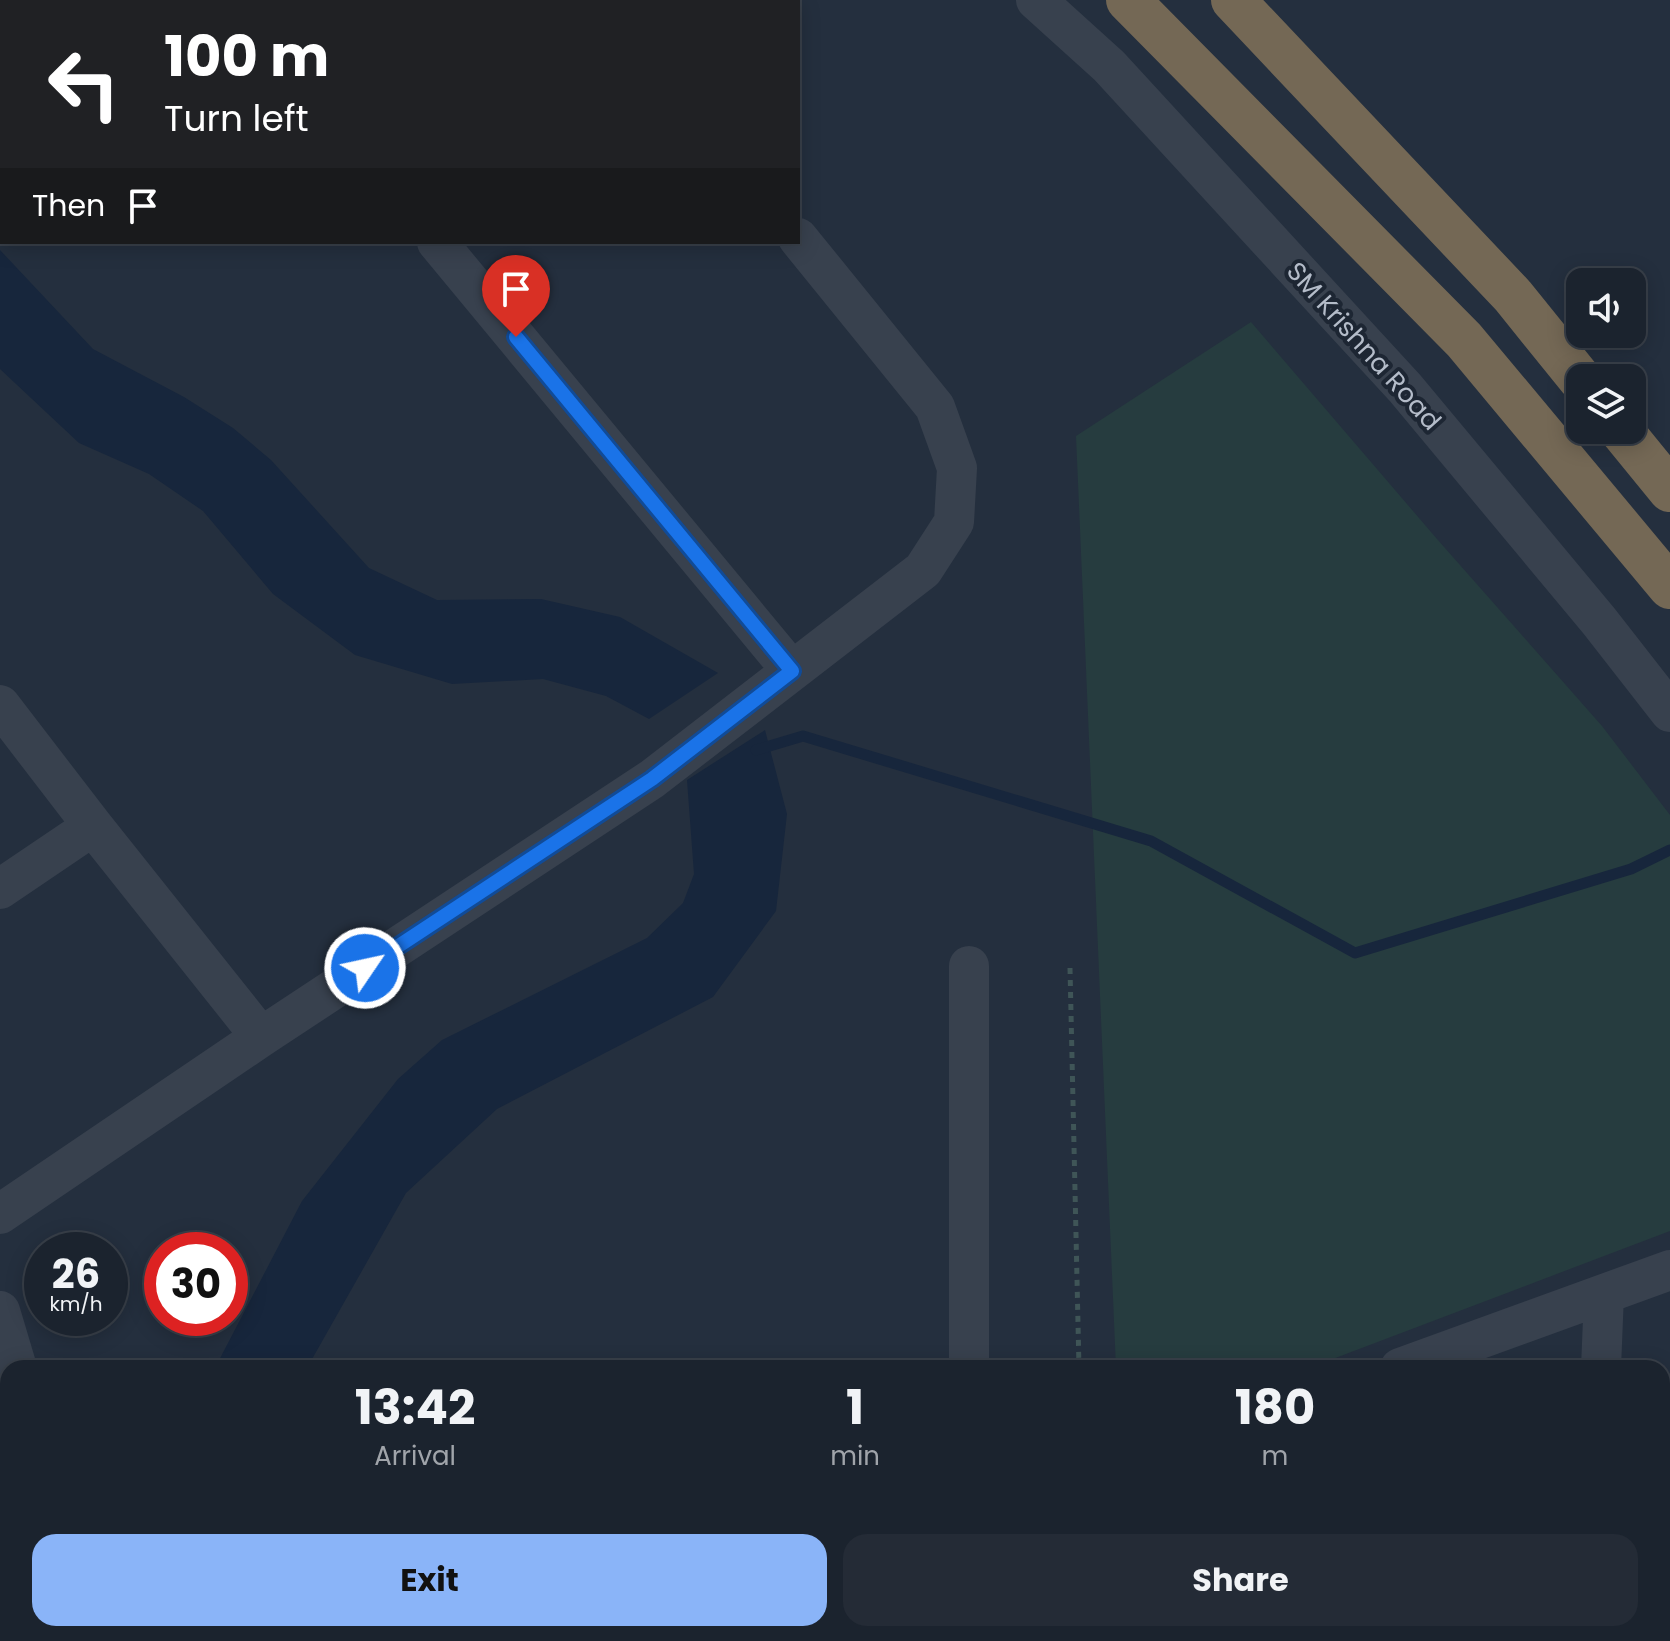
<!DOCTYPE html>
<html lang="en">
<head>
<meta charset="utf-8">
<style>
  :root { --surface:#1b232e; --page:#242b36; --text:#f1f3f6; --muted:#a0a4aa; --line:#39404a; --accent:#8ab4f8 }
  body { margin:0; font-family:Poppins,sans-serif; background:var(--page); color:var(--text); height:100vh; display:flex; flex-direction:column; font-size:30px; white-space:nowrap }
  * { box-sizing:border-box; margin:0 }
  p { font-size:26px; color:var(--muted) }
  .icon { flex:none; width:44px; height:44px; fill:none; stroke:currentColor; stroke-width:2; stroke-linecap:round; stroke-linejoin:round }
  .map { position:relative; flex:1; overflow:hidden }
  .drawer { position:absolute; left:0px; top:1360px; width:1670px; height:282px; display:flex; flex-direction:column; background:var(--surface); border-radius:24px 24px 0 0; box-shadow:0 4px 20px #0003,0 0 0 2px var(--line) }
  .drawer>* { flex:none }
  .guide { position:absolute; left:0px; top:0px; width:800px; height:244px; box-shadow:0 4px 20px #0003,0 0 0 2px var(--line); background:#202124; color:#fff; overflow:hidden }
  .buttons { position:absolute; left:1566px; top:268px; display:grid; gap:16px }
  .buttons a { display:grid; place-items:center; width:80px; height:80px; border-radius:16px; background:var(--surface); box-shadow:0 4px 20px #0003,0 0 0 2px var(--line); font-size:40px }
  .speed { position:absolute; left:24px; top:1232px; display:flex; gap:16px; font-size:40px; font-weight:700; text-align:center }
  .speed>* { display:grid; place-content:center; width:104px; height:104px; border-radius:50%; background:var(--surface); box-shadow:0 4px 20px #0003,0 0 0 2px var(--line); line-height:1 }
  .speed small { font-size:20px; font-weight:400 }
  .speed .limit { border:12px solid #d22; background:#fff; color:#111 }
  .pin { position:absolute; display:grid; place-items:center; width:68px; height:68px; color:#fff; margin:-82px -34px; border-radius:50% 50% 50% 0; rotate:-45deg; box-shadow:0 0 8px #0007 }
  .pin .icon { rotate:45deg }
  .me { position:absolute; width:88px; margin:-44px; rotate:56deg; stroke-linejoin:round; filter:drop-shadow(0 0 6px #0008) }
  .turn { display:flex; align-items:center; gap:28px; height:168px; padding:0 32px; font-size:36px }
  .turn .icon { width:104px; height:104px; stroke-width:2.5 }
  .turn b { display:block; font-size:56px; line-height:68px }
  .then { display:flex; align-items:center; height:76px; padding:0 32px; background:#0003; gap:16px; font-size:30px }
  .eta { display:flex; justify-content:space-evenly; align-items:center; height:136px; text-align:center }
  .eta b { font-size:48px; font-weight:700; line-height:56px }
  .button { display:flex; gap:16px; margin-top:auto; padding:16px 32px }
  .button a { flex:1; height:92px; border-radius:24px; background:var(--accent); color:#111; font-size:32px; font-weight:700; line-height:92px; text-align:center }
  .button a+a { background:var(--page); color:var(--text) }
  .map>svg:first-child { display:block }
  .green { fill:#263c3f }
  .water { fill:#17263c }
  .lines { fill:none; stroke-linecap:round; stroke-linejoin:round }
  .stream { stroke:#17263c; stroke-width:11 }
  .path { stroke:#3f5557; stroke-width:5; stroke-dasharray:6 6; stroke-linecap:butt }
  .minor { stroke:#38414e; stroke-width:40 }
  .highway { stroke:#746855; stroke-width:44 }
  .route-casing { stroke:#114b97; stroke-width:20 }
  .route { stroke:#1a73e8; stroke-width:14 }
  .labels { text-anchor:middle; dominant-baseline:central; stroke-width:8; stroke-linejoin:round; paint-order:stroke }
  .street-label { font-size:26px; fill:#b4bcc9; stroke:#1d2633 }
</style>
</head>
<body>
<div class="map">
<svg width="1670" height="1641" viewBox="0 0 1670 1641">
  <rect width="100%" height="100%" fill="#242f3e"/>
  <path class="green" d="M 1251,322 L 1437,539 L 1602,726 L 1670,815 L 1670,1231 L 1309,1368 L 1116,1368 L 1076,436 Z"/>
  <path class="water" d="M 0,250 L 93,349 L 184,397 L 233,428 L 271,460 L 369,568 L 437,600 L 541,599 L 620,617 L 718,673 L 649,719 L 606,696 L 543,679 L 452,684 L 355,655 L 273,594 L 203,511 L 149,474 L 79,443 L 0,369 Z
    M 765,730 L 787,814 L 776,911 L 713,997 L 497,1109 L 406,1193 L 307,1368 L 215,1368 L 302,1201 L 398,1079 L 442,1040 L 647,938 L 683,903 L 694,874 L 687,780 Z
    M 246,1634 L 347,1634 L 351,1641 L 250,1641 Z"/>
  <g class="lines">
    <path class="stream" d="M 756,750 L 803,736 L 1151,841 L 1355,953 L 1631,869 L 1670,850"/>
    <path class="path" d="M 1070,968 L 1079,1368
      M 1085,1634 L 1085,1641"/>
    <path class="minor" d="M 236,0 L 238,2
      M 605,0 L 607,2
      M 1036,0 L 1109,66 L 1405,388 L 1599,621 L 1670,712
      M 75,2 L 82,0
      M 0,23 L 2,22
      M 437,242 L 792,671
      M 0,705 L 93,826 L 261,1037
      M 0,889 L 93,826
      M 969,966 L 969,1368
      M 0,1214 L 261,1037 L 652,779 L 923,570 L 954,522 L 957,468 L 935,407 L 798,238
      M 0,1311 L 17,1368
      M 1400,1368 L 1670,1270
      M 1601,1368 L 1604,1294
      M 97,1634 L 99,1641
      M 968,1641 L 968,1634
      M 1155,1641 L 1171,1634
      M 1593,1641 L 1593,1634"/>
    <path class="highway" d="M 1128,0 L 1464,340 L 1670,587
      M 1233,0 L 1513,296 L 1580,379
      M 1621,430 L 1670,490"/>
  </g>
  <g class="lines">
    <defs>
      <path id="route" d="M 365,968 L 652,779 L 792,671 L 516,337"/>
    </defs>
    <use href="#route" class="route-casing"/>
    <use href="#route" class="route"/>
  </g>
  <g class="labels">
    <g class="street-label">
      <text transform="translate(1364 346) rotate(48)">SM Krishna Road</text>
    </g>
  </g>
</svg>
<div class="buttons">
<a><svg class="icon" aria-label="sound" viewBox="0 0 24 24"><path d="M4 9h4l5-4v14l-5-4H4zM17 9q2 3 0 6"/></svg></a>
<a><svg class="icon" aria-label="layers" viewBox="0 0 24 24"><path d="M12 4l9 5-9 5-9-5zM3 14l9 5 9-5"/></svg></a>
</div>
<div class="speed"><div>26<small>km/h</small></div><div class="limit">30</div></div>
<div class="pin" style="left:516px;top:337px;background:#d93025"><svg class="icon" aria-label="arrive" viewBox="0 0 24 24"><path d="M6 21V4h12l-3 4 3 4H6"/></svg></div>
<svg class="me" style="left:365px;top:968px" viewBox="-20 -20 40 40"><circle r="17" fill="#1a73e8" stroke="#fff" stroke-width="3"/><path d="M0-11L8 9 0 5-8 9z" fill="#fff"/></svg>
<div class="guide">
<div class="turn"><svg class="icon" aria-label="left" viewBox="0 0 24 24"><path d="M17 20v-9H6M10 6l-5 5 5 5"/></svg><div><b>100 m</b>Turn left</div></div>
<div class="then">Then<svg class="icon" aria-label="arrive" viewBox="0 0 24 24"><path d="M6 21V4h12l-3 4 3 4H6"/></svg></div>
</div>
<section class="drawer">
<div class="eta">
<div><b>13:42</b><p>Arrival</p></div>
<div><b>1</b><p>min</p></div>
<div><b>180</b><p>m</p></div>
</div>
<div class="button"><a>Exit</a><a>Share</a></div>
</section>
</div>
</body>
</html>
